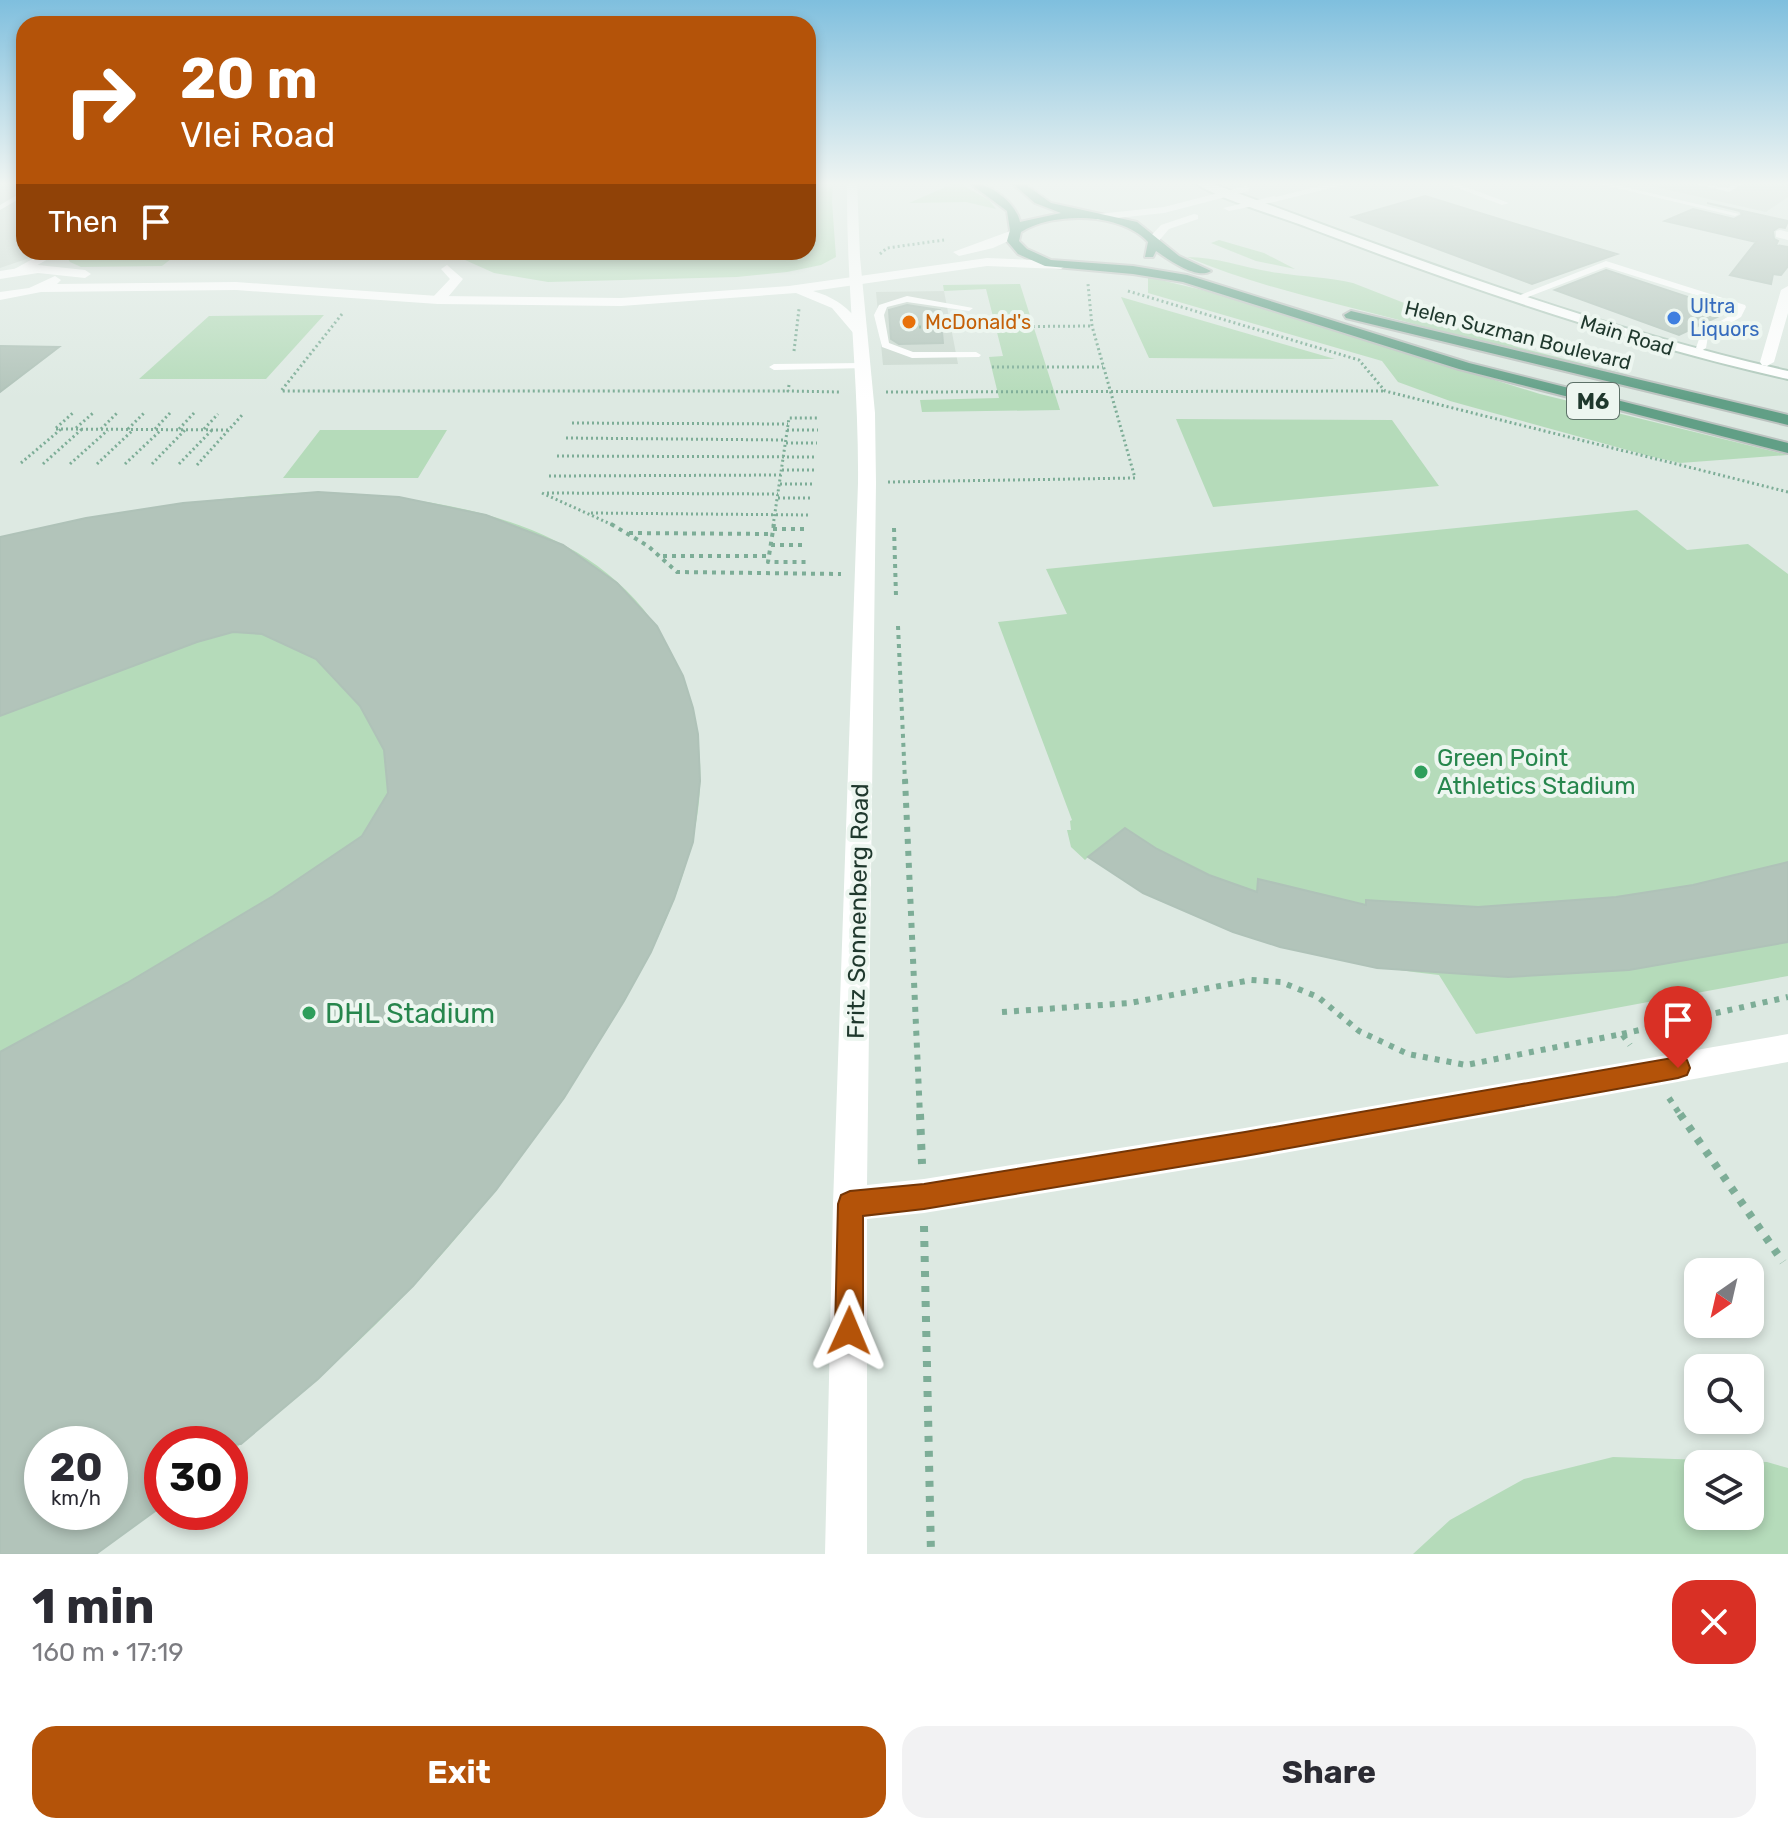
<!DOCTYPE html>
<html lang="en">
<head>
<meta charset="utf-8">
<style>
  :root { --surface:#fff; --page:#f2f2f3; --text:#2b2b33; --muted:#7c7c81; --accent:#b45309 }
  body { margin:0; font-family:Rubik,sans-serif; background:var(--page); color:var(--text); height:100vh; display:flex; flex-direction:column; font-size:30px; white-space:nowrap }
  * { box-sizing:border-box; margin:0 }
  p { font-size:26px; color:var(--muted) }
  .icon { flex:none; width:44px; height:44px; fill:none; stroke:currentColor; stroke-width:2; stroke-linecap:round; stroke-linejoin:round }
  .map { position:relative; height:1554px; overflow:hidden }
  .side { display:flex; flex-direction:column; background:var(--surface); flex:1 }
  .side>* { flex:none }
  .guide { position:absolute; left:16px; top:16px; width:800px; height:244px; border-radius:24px; box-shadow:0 4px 12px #0003; background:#b45309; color:#fff; overflow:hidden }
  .needle { width:52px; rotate:214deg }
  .tools { position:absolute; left:1684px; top:1258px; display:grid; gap:16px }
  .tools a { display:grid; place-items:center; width:80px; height:80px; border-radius:16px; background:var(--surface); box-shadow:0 4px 12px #0003; font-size:40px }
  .speed { position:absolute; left:24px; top:1426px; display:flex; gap:16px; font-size:40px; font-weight:700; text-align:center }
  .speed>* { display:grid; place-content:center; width:104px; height:104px; border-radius:50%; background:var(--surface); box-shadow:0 4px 12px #0003; line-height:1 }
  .speed small { font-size:20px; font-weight:400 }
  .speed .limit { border:12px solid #d22; background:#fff; color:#111 }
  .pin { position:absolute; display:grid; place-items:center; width:68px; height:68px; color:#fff; margin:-82px -34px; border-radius:50% 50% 50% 0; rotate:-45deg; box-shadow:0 0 8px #0007 }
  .pin .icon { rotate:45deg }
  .me { position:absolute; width:88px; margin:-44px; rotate:1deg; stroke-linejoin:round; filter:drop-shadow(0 0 6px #0008) }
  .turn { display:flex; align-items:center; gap:28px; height:168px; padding:0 32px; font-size:36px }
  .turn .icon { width:104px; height:104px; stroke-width:2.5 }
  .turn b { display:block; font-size:56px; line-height:68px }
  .then { display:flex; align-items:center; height:76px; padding:0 32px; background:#0003; gap:16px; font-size:30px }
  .round { display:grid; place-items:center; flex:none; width:84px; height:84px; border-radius:24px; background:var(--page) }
  .headline { display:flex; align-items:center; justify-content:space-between; height:136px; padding:0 32px }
  h1 { font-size:48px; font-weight:700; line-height:60px }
  .cta { display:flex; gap:16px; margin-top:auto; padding:16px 32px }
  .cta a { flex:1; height:92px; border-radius:24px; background:var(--accent); color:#fff; font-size:32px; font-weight:700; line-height:92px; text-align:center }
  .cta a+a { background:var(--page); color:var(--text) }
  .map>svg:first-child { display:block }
  .built { fill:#cbd9d0 }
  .green { fill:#b5dbba; fill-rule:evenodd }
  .building { fill:#b2c4ba; stroke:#afc2b8; stroke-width:2; fill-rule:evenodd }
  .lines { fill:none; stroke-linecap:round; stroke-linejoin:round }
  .secondary-casing { stroke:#b0c9bc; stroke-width:4 }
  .primary-casing { stroke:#bcc3c0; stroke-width:4 }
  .path-far3 { stroke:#7dad97; stroke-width:3; stroke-dasharray:2 3; stroke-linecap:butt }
  .path-far2 { stroke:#7dad97; stroke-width:4; stroke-dasharray:4 5; stroke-linecap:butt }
  .path-far1 { stroke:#7dad97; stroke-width:6; stroke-dasharray:5 7; stroke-linecap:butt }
  .path { stroke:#7dad97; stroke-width:8; stroke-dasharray:6 9; stroke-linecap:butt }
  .service { fill:#fff; fill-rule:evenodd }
  .minor { fill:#fff; fill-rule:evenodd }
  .tertiary { fill:#fff; fill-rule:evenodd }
  .secondary { fill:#fff; fill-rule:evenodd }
  .primary { fill:#619f86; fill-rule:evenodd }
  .route { fill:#b45309; stroke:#753606; stroke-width:2 }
  .shop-dot { fill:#3f7fe0; stroke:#edf6f0; stroke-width:3 }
  .food-dot { fill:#e8710a; stroke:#edf6f0; stroke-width:3 }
  .leisure-dot { fill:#2e9e5b; stroke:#edf6f0; stroke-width:3 }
  .labels { text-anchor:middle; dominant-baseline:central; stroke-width:8; stroke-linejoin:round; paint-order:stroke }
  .far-shop-label { font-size:20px; fill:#366cbe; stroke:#edf6f0; text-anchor:start }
  .far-food-label { font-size:20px; fill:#c56008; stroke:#edf6f0; text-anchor:start }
  .far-street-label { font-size:20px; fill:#1f382d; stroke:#edf6f0 }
  .shield { fill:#edf6f0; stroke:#5d7168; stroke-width:2 }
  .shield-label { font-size:22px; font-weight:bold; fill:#1f382d }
  .leisure-label { font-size:24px; fill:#27864d; stroke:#edf6f0; text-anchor:start }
  .street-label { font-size:24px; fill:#1f382d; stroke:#edf6f0 }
  .near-leisure-label { font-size:28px; fill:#27864d; stroke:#edf6f0; text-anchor:start }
</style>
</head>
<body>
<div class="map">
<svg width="1788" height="1554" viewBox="0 0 1788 1554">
  <rect width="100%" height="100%" fill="#dde9e2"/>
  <path class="built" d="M 0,182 L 24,182 L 24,252 L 47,252 L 0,268 Z
    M 1633,182 L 1788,182 L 1788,197 L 1766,212 Z
    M 944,291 L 958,364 L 883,365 L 876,292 Z"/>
  <path class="green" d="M 808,182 L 833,182 L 832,202 L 836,257 L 821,265 L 787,272 L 737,277 L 548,282 L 494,273 L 454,255 L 416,255 L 418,252 L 808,252 Z
    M 957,182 L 989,200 L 996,209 L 966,202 L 909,203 Z
    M 1219,240 L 1264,253 L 1295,269 L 1256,261 L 1211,243 Z
    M 70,252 L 180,252 L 162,266 L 81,267 L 70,262 L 66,256 Z
    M 1187,257 C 1219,257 1247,269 1279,273 C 1304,277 1328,277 1353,283 L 1517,347 L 1628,375 C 1552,367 1477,341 1403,321 C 1331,302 1255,286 1187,257 Z
    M 1148,277 L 1215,293 L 1540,394 L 1788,455 L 1680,463 L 1649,456 L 1450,401 L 1398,382 L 1382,361 L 1148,293 Z
    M 1020,284 L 1060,410 L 922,412 L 920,400 L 999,398 L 989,357 L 1003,356 L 986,289 L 944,291 L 943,285 Z
    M 1121,297 L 1335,359 L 1149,358 Z
    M 324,315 L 266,379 L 139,379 L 209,316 Z
    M 1176,419 L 1392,420 L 1439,486 L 1213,507 Z
    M 320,430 L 447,430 L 418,478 L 283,478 Z
    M 318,492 C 443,496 597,521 665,641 C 700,702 709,774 692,842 C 675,914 638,980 599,1042 C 545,1129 484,1210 414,1285 C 358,1346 293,1400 230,1453 L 230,1444 L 162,1444 L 162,1506 L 96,1554 L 0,1554 L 0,537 C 105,514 210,496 318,492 ZM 42,1444 L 110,1444 L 110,1512 L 42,1512 Z
    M 1637,510 L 1687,550 L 1748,544 L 1788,574 L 1788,976 L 1476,1034 L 1439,975 C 1314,962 1194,929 1088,857 L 1085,860 L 1071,847 L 1067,830 L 1071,830 L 1070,821 L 1072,820 L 998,622 L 1067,614 L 1046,569 Z
    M 1613,1457 L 1767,1462 L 1788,1468 L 1788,1554 L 1413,1554 L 1450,1520 L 1524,1479 ZM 1698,1464 L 1750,1464 L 1750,1516 L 1698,1516 Z"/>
  <path class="building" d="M 1425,196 L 1496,218 L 1617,254 L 1532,284 L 1352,217 Z
    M 1707,203 L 1788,221 L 1785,228 L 1779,227 L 1773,231 L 1774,239 L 1778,241 L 1776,245 L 1788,247 L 1788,266 L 1781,275 L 1773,274 L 1771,284 L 1730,275 L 1756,242 L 1665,221 L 1693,209 L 1734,219 L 1742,215 L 1740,211 Z
    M 1606,270 L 1730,311 L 1679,335 L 1555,290 Z
    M 907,305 L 940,310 L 943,343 L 899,344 L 891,339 L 889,310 Z
    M 0,346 L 59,347 L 0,392 Z
    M 318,492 L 399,497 L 486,515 L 563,545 L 617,583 L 657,626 L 683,676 L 693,708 L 698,734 L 700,781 L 693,842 L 674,899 L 651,952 L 624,1001 L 564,1098 L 496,1190 L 413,1286 L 318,1379 L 241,1444 L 162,1444 L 162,1506 L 96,1554 L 0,1554 L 0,1052 L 127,983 L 273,896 L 362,836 L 388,793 L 384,750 L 360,706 L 316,659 L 262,634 L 233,632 L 197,642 L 0,716 L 0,537 L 86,518 L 183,503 ZM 42,1444 L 110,1444 L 110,1512 L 42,1512 Z
    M 1125,828 L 1157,849 L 1209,875 L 1257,892 L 1258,879 L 1366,905 L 1366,900 L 1478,907 L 1616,897 L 1693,885 L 1788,862 L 1788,942 L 1629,970 L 1508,977 L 1377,968 L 1280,947 L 1233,932 L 1143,893 L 1088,857 Z"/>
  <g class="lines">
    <defs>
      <path id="secondary" d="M 1194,182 L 1208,182 C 1399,253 1589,326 1788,371 L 1788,379 C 1625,342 1468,288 1312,229 C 1285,218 1212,197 1194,182 Z"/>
      <path id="primary" d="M 968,182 C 988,182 1016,202 1020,222 L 1061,213 L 1035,203 L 1011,182 L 1022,182 L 1051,203 L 1137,222 L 1179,256 L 1211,271 C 1197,280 1169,260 1156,251 L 1153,257 L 1145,257 L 1148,242 C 1122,213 1054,211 1021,232 L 1019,241 L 1027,249 L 1051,260 L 1133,266 L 1187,275 L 1469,363 L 1788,443 L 1788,453 L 1459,369 L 1183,282 L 1133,274 L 1045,266 L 1018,254 L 1007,241 L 1010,230 L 1007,211 Z
        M 1351,311 L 1788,415 L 1788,425 L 1346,318 L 1344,315 Z"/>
    </defs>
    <use href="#secondary" class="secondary-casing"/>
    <use href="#primary" class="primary-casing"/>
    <path class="path-far3" d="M 880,254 L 887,248 L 944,240
      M 1128,291 L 1359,360 L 1385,391 L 1788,492
      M 342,314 L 281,391 L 788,391
      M 919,327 L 955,327
      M 973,327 L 1092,326
      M 794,351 L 799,309
      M 992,367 L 1103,367
      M 789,385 L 788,391 L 840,392
      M 886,392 L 1385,391
      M 572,423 L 788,424
      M 56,428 L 74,412
      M 76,428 L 93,413
      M 56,429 L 230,430
      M 101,429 L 117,413
      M 128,429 L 144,413
      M 155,429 L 170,413
      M 179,429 L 194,413
      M 204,429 L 218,414
      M 787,430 L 818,430
      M 566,438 L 786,440
      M 786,443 L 817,443
      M 557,456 L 816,457
      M 21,463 L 61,429
      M 43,464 L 82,429
      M 70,464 L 108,430
      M 97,464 L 133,430
      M 125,464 L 161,430
      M 152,464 L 185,430
      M 179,464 L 212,430
      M 197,465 L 243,414
      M 782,470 L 814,470
      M 549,476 L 781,475
      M 888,482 L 1135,478 L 1092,326 L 1088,284
      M 780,484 L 813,484
      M 542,493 L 615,526
      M 547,493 L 778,494
      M 778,498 L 812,498
      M 591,513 L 810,515
      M 773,526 L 789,418 L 819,418"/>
    <path class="path-far2" d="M 611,524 L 648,546 L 677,572 L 841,574
      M 774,524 L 768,562 L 806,562
      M 894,528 L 896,596
      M 773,529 L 809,529
      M 629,533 L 772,534
      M 771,545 L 807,545
      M 663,556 L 769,556
      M 898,626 L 905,781"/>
    <path class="path-far1" d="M 905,779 L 920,1116
      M 1002,1012 L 1130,1003 L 1251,980 L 1281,982 L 1318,997 L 1359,1031 L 1408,1054 L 1466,1065 L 1622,1034 L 1630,1045
      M 1622,1034 L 1788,997
      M 1669,1098 L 1681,1116"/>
    <path class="path" d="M 920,1114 L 922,1164
      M 1680,1114 L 1783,1262
      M 924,1226 L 931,1554"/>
    <path class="service" d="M 1442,182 L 1452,182 L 1509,203 L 1502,205 Z
      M 1591,182 L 1604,182 L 1739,214 L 1735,216 Z
      M 1688,182 L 1728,188 L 1735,182 L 1745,182 L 1729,192 Z
      M 24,191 L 24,196 L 0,210 L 0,205 Z
      M 1606,261 L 1745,305 L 1746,307 L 1741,317 L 1708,336 L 1706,348 L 1701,351 L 1696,348 L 1701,333 L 1734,313 L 1737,308 L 1606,267 L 1520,300 L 1513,298 Z
      M 907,296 L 973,308 L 969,311 L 907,302 L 887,307 L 884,315 L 889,343 L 913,352 L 976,352 L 981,355 L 979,357 L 912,358 L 882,347 L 874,315 L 879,305 Z
      M 863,363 L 866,364 L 866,368 L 774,370 L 769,367 L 774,364 Z"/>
    <path class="minor" d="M 847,182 L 857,182 L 860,257 L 875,413 L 876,483 L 867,1185 L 924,1179 L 1245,1128 L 1788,1034 L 1788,1062 L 1245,1160 L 924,1213 L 867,1219 L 867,1554 L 825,1554 L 833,1204 L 858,483 C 859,382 846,282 847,182 Z
      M 1336,182 L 1355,182 L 1274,202 L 1268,199 Z
      M 1780,230 L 1788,232 L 1788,240 L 1776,237 L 1776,231 Z
      M 45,252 L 61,252 L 21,274 L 11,271 Z
      M 447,265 L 463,279 L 443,303 L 433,303 L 433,297 L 450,279 L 441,269 Z
      M 1788,286 L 1788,313 L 1774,362 L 1767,366 L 1762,365 L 1760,362 L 1781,290 Z"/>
    <path class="tertiary" d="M 1245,186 L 1249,187 L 1249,191 L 1164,213 L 1098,220 L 1092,217 L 1098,214 L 1164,207 Z
      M 1274,196 L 1280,199 L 1278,201 L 1229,211 L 1223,208 Z
      M 1194,214 L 1198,215 L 1198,219 L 1169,229 L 1157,243 L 1147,240 L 1161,225 Z
      M 1013,230 L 1017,231 L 1017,237 L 993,248 L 959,256 L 953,252 Z
      M 987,258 L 1061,261 L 1067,265 L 1061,269 L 987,266 L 813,291 C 838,298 852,311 867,332 L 860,336 L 855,335 L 832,308 L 796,293 L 621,306 L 438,304 L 236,290 L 41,292 L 0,300 L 0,292 L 29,288 L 55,276 L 61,280 L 57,284 L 236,282 L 438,296 L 621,298 L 789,286 Z
      M 38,265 L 85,270 L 91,274 L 85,278 L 38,273 L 0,279 L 0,271 Z"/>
    <use href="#secondary" class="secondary"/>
    <use href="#primary" class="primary"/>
  </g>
  <linearGradient id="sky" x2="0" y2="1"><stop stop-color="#7fbfde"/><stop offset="0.46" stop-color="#f0f5f2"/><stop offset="1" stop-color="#f0f5f2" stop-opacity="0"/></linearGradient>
  <rect width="1788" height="399" fill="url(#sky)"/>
  <path class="route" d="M 1678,1057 L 1687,1060 L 1690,1068 L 1687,1075 L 1678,1078 L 1245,1156 L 924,1209 L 863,1216 L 863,1331 L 859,1341 L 849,1345 L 839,1341 L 835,1331 L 838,1204 L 841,1195 L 850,1191 L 924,1184 L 1245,1132 Z"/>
  <circle class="shop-dot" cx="1674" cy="318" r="8"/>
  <circle class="food-dot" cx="909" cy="322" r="8"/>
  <g class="leisure-dot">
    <circle cx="1421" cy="772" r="8"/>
    <circle cx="309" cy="1013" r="8"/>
  </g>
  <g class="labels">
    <g class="far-shop-label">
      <text x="1690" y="306">Ultra<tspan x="1690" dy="23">Liquors</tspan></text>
    </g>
    <g class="far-food-label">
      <text x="925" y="322">McDonald's</text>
    </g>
    <g class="far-street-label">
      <text transform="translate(1518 335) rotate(14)">Helen Suzman Boulevard</text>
      <text transform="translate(1627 335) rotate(17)">Main Road</text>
    </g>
    <rect class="shield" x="1567" y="383" width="52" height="36" rx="6"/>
    <g class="shield-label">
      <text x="1593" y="401">M6</text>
    </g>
    <g class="leisure-label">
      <text x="1437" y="758">Green Point<tspan x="1437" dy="28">Athletics Stadium</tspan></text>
    </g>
    <g class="street-label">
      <text transform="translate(858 911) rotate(-89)">Fritz Sonnenberg Road</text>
    </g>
    <g class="near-leisure-label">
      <text x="325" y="1013">DHL Stadium</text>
    </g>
  </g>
</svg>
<div class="tools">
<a><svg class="needle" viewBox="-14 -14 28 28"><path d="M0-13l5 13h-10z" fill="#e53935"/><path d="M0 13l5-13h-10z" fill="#7c7c81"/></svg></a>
<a><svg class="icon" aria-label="search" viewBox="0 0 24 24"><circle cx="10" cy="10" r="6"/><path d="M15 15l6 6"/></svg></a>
<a><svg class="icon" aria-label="layers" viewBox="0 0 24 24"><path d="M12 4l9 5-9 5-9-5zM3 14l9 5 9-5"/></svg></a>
</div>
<div class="speed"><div>20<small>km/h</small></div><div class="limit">30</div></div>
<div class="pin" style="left:1678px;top:1068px;background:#d93025"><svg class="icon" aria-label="arrive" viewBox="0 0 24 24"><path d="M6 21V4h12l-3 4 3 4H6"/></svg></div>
<svg class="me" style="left:849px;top:1331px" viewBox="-20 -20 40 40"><path d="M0-17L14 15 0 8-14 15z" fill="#b45309" stroke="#fff" stroke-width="4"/></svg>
<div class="guide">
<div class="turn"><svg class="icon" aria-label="right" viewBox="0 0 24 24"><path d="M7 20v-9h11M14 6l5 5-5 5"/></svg><div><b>20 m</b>Vlei Road</div></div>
<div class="then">Then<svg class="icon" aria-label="arrive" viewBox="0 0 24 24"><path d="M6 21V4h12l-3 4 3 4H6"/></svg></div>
</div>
</div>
<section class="side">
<div class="headline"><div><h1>1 min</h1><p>160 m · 17:19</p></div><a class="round" style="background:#d93025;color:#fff"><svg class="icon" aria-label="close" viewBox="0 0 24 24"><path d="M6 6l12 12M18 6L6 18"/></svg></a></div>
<div class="cta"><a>Exit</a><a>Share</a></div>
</section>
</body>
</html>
